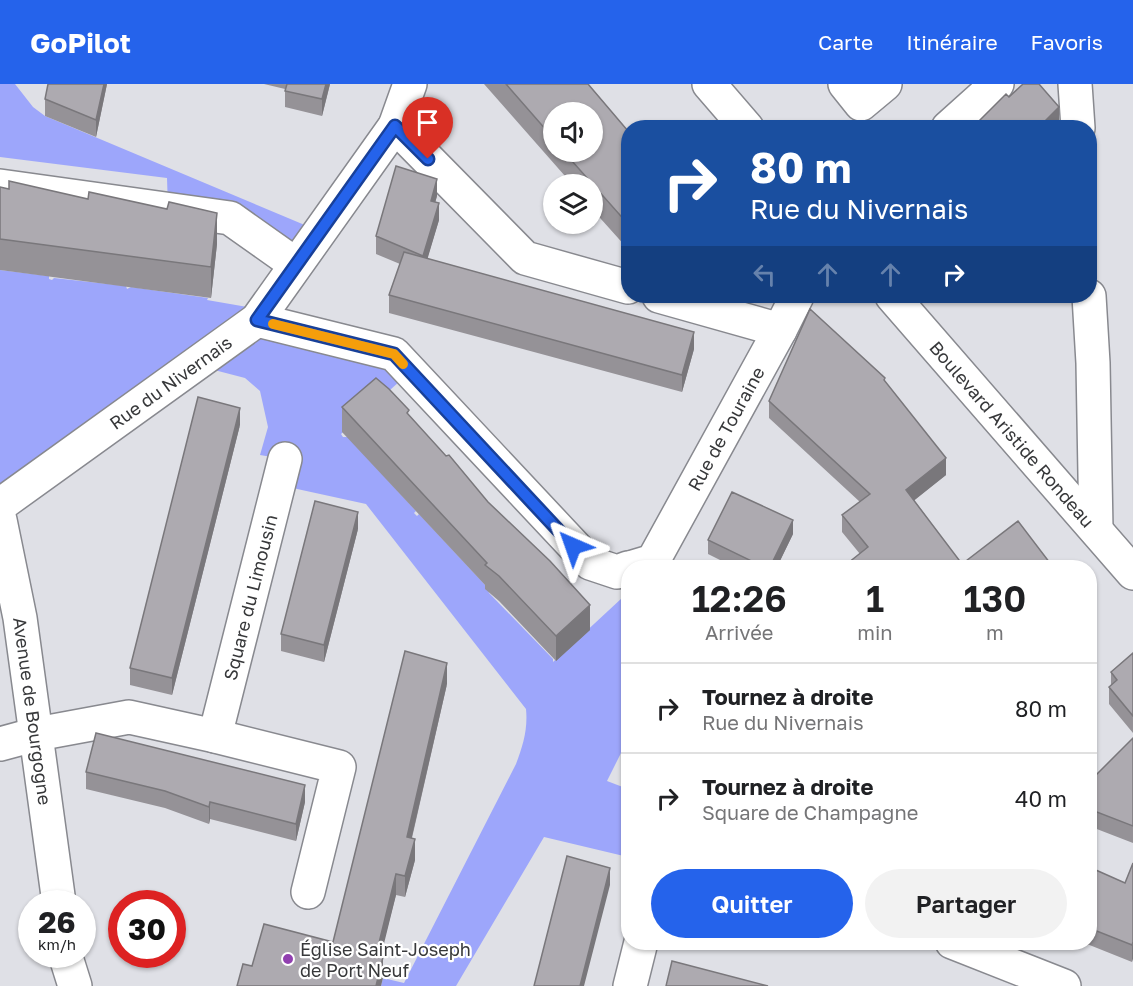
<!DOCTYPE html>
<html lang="fr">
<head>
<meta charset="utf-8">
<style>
  :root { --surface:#fff; --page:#f2f2f2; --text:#202124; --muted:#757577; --line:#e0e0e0; --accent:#2563eb }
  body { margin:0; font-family:"Golos Text",sans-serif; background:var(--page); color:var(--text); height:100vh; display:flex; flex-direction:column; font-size:22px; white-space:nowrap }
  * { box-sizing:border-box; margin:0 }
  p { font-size:20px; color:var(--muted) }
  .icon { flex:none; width:33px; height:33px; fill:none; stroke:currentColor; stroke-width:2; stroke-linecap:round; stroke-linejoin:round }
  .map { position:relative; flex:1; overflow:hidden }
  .sheet { position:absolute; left:621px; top:476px; width:476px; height:390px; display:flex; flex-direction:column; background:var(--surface); border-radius:24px; box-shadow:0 2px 4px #0004 }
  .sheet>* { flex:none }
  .top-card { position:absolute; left:621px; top:36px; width:476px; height:183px; border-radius:24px; box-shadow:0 2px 4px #0004; background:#1a4fa0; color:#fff; overflow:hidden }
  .tools { position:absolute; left:543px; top:18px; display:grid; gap:12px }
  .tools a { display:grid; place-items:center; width:60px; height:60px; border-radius:50%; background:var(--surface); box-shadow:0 2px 4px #0004; font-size:30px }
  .speed { position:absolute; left:18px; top:806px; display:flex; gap:12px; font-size:30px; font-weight:700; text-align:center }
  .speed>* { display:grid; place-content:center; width:78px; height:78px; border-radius:50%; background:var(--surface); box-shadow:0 2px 4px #0004; line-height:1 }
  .speed small { font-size:15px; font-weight:400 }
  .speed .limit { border:9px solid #d22; background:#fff; color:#111 }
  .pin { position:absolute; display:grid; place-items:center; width:51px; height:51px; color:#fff; margin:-62px -26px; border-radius:50% 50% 50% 0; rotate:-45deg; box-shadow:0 0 6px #0007 }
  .pin .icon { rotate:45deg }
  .me { position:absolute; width:66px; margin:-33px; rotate:317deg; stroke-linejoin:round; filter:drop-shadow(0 0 4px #0008) }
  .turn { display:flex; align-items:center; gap:21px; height:126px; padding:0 30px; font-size:27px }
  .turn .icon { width:78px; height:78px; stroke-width:2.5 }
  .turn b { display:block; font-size:42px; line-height:51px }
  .lanes { display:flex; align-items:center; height:57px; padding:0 30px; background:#0003; justify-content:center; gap:30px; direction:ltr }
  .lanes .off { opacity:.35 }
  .eta { display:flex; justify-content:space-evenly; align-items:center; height:102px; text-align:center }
  .eta b { font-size:36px; font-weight:600; line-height:42px }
  .button { display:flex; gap:12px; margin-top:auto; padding:12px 30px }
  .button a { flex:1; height:69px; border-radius:36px; background:var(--accent); color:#fff; font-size:24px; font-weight:600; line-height:69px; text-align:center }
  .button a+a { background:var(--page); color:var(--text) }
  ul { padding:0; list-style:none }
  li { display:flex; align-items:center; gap:18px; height:90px; padding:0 30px; border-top:2px solid var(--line) }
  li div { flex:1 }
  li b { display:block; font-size:22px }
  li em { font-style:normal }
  header { display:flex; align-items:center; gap:36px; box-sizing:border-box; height:84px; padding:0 30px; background:var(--accent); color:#fff }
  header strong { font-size:28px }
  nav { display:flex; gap:33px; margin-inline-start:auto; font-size:21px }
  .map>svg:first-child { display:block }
  .green { fill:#9da6fb }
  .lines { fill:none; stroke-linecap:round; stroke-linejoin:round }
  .minor-casing { stroke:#88898f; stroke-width:36 }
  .minor { stroke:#fff; stroke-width:33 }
  .wall { fill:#959297; fill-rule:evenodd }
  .shaded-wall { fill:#79777b }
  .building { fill:#adaab0; stroke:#79777b; stroke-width:1.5 }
  .route-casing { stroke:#184099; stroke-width:15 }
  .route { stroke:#2563eb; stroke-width:10 }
  .slow { stroke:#f59e0b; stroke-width:10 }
  .poi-dot { fill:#9140b0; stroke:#fff; stroke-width:2 }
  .labels { text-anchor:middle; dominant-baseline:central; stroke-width:4.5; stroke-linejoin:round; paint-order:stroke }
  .street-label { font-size:18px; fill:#37383a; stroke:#fff }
  .poi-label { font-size:18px; fill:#37383a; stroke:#fff; text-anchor:start }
</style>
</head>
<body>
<header>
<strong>GoPilot</strong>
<nav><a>Carte</a><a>Itinéraire</a><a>Favoris</a></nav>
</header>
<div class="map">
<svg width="1133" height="902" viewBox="0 0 1133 902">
  <rect width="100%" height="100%" fill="#dfe0e6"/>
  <path class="green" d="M 0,0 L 15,0 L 33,23 L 45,32 L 319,147 L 295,180 L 168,125 L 167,94 L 0,73 Z
    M 0,186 L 49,192 L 49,195 L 52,196 L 54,194 L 126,202 L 127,205 L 131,203 L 208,214 L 207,216 L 264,226 L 410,288 L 341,350 L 343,353 L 348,353 L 416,427 L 414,429 L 417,432 L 419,430 L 487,503 L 489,509 L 553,575 L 553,578 L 622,514 L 628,516 L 628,655 L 607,697 L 628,705 L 628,773 L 544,753 L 456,902 L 381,902 L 383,894 L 404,899 L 516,680 C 523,662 528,645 526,625 L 366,420 L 288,403 L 295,377 L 260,371 L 268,343 L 260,307 L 245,294 L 195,281 L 0,421 Z"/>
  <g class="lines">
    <defs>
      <g id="minor">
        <path d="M 709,0 L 747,44"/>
        <path d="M 845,0 L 861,20 L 885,0"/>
        <path d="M 1075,0 L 1078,44"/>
        <path d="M 395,42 L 525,174 L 628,203"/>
        <path d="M 948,44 L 997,0"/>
        <path d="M 0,102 L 230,134 L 295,180"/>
        <path d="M 659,212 L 780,246"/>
        <path id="s1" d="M 892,212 L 1133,489"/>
        <path d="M 1089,212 L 1093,279 L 1096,446"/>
        <path d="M 257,236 L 394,270 L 590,479 L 617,488 L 628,484"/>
        <path id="s2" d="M 0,421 L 257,236 L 395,42 L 410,0"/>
        <path id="s3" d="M 0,436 L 20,534 L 59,819"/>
        <path id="s4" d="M 633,483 L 653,477 L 780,246 L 797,212"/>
        <path d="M 215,652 L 339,683 L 308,808"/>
        <path id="s5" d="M 0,660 L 37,650 L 129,633 L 215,652 L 285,375"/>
        <path d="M 952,858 L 1064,902"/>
        <path d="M 65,870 L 75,902"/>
        <path d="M 630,902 L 641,858"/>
      </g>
    </defs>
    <use href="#minor" class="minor-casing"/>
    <use href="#minor" class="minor"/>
  </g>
  <path class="wall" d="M 107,0 L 96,53 L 45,32 L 45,15 Z
    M 264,0 L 330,0 L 322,32 L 285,23 L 285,5 Z
    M 484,0 L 588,0 L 628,47 L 628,163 L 627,164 L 592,125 L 592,100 L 572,100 ZM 554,28 L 592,68 L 554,68 Z
    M 0,103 L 217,160 L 211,214 L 0,186 Z
    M 437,112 L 435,118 L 439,136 L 427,175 L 694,265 L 682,308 L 389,229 L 389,211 L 400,180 L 376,170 L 376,152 Z
    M 885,297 L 946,391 L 914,416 L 962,480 L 1053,483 L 843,483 L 860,470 L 842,448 L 842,431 L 860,418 L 769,334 L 769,317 Z
    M 342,323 L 409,332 L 590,546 L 556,577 L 499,517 L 485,505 L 485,501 L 342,348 Z
    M 240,341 L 172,611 L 130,601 L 130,584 Z
    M 358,445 L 324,578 L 281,567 L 281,550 Z
    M 793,450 L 777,483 L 734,483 L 708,470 L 708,456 Z
    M 1133,569 L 1133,649 L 1109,620 L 1109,603 L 1111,602 L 1111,588 Z
    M 447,600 L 412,754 L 415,776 L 405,813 L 396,811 L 380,872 L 383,894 L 252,882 L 333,858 Z
    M 1133,654 L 1133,759 L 1089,742 L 1089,696 L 1090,697 Z
    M 86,688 L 305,718 L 296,757 L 210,735 L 209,740 L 165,724 L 86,705 Z
    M 1133,779 L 1132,878 L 1082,858 L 1089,858 L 1089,783 L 1125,799 Z"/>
  <path class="shaded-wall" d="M 104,0 L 107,0 L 96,53 L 96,36 Z
    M 326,0 L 330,0 L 322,32 L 322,15 Z
    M 1059,23 L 1059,40 L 1056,44 L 1038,44 Z
    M 437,95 L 437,112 L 431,134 L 431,117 Z
    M 439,119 L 439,136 L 423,190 L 423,172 Z
    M 217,129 L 217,160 L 211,214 L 211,183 Z
    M 628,138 L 628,163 L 627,164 L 627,139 Z
    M 694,248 L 694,265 L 682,308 L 682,291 Z
    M 240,324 L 240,341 L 172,611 L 172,594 Z
    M 946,374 L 946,391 L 906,423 L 906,406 Z
    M 358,428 L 358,445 L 324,578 L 324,561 Z
    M 793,436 L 793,450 L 777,483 L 770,483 Z
    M 590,521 L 590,546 L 556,577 L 556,552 Z
    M 447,579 L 447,600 L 407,774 L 407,753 Z
    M 305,701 L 305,718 L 296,757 L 296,740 Z
    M 210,718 L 210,735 L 209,740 L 209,723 Z
    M 415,755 L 415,776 L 405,813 L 405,792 Z
    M 610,784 L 610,801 L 584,902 L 580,902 Z
    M 396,790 L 396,811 L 376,892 L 376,871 Z
    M 1133,858 L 1133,875 L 1132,878 L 1132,861 Z
    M 383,873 L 383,894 L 381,902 L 376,902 Z"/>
  <path class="building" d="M 48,0 L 104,0 L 96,36 L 45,15 Z
    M 287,0 L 326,0 L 322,15 L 285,7 Z
    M 506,0 L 588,0 L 628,47 L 628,138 L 627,139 L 564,68 L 592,68 L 592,28 L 554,28 L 554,55 Z
    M 1023,0 L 1039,0 L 1059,23 L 1038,44 L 972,44 L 1006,10 L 1009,13 Z
    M 396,82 L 437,95 L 431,117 L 439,119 L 423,172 L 376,152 Z
    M 9,97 L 88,115 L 89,108 L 167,125 L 169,118 L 217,129 L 211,183 L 0,155 L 0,103 L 9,105 Z
    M 404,168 L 694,248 L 682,291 L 389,211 Z
    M 810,225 L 885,294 L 884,296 L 946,374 L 906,406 L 962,480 L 1018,437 L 1053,483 L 843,483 L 868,463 L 842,431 L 870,410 L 769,317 Z
    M 376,294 L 389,305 L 409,326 L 407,329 L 446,372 L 449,371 L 488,418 L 550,477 L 590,521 L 556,552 L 499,492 L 485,481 L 487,479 L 342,323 Z
    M 198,313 L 240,324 L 172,594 L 130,584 Z
    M 732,408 L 793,436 L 770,483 L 767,482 L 766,483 L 764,483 L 708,456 Z
    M 315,417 L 358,428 L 324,561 L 281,550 Z
    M 405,567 L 447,579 L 407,753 L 415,755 L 405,792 L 396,790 L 376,871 L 383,873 L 376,902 L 237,902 L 243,880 L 252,882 L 264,840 L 333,858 Z
    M 1133,569 L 1133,632 L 1109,603 L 1117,596 L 1111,588 Z
    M 96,649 L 305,701 L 296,740 L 210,718 L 209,723 L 165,707 L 86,688 Z
    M 1133,654 L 1133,742 L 1089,725 L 1089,696 L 1090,697 Z
    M 567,772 L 610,784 L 580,902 L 534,902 Z
    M 1133,779 L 1133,858 L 1132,861 L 1089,844 L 1089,783 L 1125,799 Z
    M 672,877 L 768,902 L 666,902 Z"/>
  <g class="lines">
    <defs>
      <path id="route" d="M 428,75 L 395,42 L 257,236 L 394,270 L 573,462"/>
    </defs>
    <use href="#route" class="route-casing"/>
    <use href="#route" class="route"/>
    <path class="slow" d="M 273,240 L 394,270 L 403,280"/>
  </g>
  <circle class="poi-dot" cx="288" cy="875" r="6"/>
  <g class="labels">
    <g class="street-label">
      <text stroke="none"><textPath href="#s2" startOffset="210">Rue du Nivernais</textPath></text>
      <text stroke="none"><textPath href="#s4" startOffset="172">Rue de Touraine</textPath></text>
      <text stroke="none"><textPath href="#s1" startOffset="183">Boulevard Aristide Rondeau</textPath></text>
      <text stroke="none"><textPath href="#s5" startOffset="363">Square du Limousin</textPath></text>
      <text stroke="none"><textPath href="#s3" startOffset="194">Avenue de Bourgogne</textPath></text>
    </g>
    <g class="poi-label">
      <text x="300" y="865">Église Saint-Joseph<tspan x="300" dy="21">de Port Neuf</tspan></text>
    </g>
  </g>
</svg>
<div class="tools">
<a><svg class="icon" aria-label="sound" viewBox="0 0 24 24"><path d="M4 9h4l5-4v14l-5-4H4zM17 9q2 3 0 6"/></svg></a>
<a><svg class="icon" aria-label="layers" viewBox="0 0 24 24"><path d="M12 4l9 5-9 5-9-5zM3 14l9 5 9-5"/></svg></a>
</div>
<div class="speed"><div>26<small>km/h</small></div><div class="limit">30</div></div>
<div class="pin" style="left:428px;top:75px;background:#d93025"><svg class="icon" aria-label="arrive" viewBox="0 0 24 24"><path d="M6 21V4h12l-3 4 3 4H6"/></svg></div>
<svg class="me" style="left:573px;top:462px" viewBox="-20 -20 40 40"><path d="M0-17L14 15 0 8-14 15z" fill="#2563eb" stroke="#fff" stroke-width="4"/></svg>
<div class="top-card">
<div class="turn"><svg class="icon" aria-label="right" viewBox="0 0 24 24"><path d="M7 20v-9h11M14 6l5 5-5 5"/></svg><div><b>80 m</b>Rue du Nivernais</div></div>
<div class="lanes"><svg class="icon off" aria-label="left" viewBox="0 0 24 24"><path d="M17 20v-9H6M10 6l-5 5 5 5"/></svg><svg class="icon off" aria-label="ahead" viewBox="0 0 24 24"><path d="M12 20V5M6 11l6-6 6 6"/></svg><svg class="icon off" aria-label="ahead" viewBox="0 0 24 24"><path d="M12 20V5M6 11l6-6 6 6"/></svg><svg class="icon" aria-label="right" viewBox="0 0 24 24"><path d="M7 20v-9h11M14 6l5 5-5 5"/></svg></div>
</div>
<section class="sheet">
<div class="eta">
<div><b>12:26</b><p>Arrivée</p></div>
<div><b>1</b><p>min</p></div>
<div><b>130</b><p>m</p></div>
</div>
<ul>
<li><svg class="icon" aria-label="right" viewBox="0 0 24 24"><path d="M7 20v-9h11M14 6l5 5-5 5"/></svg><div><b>Tournez à droite</b><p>Rue du Nivernais</p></div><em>80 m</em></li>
<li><svg class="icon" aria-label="right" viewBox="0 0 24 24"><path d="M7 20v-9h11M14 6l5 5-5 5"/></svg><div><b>Tournez à droite</b><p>Square de Champagne</p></div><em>40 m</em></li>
</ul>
<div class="button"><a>Quitter</a><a>Partager</a></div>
</section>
</div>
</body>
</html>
